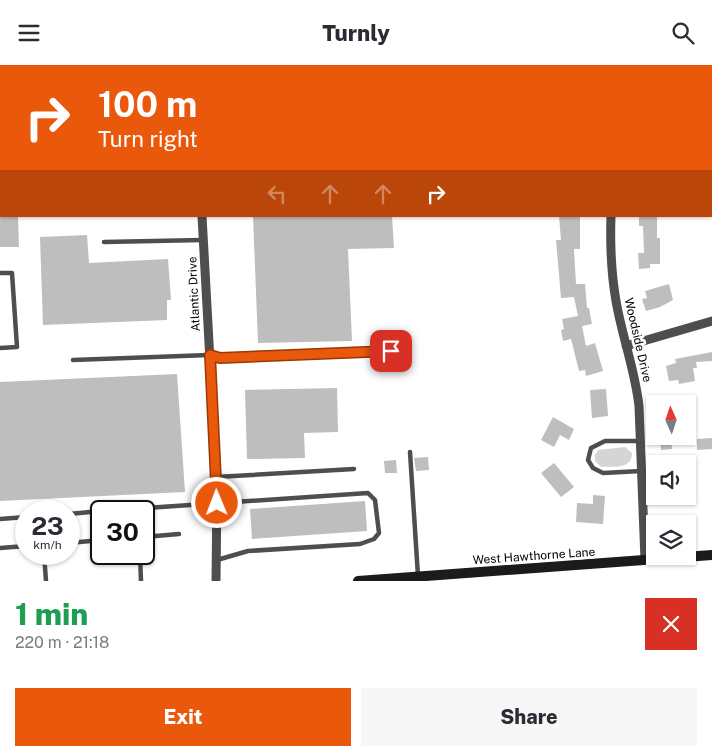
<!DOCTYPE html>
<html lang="en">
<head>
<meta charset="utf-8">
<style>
  :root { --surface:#fff; --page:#f7f7f7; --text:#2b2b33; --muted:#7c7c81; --accent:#ea580c }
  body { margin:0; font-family:"Public Sans",sans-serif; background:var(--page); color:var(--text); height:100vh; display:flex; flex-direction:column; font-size:19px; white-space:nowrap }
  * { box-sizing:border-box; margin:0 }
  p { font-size:16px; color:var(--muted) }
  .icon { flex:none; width:28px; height:28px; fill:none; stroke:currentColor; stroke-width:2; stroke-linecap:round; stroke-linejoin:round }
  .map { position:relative; height:516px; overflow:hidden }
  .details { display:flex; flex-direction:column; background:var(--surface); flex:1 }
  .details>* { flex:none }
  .hud { position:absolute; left:0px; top:0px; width:712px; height:152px; box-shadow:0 1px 4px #0004; background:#ea580c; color:#fff; overflow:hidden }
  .needle { width:32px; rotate:357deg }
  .tools { position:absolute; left:646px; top:330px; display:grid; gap:10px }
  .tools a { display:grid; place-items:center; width:50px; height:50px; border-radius:0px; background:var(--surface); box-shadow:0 1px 4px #0004; font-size:25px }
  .speed { position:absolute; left:15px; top:435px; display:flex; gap:10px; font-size:25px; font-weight:700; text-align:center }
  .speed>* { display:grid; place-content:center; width:65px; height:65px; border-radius:50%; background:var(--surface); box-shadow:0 1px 4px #0004; line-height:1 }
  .speed small { font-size:12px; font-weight:400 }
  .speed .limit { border:2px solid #111; border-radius:8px; background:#fff; color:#111 }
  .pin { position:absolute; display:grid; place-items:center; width:42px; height:42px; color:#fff; margin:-21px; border-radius:10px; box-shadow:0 2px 8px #0006 }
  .me { position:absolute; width:55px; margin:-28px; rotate:359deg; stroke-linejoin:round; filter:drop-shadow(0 0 4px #0008) }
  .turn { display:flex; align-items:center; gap:18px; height:105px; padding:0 15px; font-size:22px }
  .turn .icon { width:65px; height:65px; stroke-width:2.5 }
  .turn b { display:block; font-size:35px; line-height:42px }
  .lanes { display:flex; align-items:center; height:48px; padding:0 15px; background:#0003; justify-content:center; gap:25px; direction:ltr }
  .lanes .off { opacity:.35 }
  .round { display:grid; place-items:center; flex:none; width:52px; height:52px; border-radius:0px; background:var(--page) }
  .overview { display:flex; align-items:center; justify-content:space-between; height:85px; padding:0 15px }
  h1 { font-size:30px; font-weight:800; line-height:38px; color:#1e9e55 }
  .primary-button { display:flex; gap:10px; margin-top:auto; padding:10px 15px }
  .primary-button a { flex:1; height:58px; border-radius:0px; background:var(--accent); color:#fff; font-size:20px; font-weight:800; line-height:58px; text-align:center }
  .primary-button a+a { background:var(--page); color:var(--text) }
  header { display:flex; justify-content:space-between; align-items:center; height:65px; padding:0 15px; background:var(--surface); font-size:22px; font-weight:800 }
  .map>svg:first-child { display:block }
  .green { fill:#d5d5d5 }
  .building { fill:#bebebe }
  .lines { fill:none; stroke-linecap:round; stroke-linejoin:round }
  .lane { stroke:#4e4e4e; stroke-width:4.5 }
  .street { stroke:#4e4e4e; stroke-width:9 }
  .secondary { stroke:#1b1b1b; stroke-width:10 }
  .route-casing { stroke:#983908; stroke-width:12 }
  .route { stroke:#ea580c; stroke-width:9 }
  .labels { text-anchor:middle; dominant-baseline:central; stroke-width:5; stroke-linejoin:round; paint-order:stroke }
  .street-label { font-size:12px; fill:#000; stroke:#fff }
</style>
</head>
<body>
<header><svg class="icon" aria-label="menu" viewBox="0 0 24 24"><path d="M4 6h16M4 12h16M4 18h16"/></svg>Turnly<svg class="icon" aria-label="search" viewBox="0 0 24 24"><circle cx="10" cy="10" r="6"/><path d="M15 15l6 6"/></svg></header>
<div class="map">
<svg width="712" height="516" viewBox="0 0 712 516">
  <rect width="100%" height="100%" fill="#fff"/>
  <path class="green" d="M 625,382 L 632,388 C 632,405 613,401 601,402 L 595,396 L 595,390 L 598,385 Z"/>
  <path class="building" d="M 0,151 L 18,151 L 19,182 L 0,182 Z
    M 253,151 L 392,151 L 394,183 L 348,184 L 352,276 L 258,278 Z
    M 559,151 L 580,151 L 580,184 L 574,184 L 576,219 L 585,219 L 587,243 L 589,243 L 592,259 L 582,261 L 586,281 L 595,278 L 603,306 L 586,311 L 585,305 L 579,306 L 571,274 L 563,276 L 561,265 L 564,264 L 562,254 L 578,251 L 574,232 L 561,233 L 556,175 L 561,175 Z
    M 639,151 L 657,151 L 657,173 L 660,173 L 660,199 L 650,199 L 650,203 L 639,204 L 638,188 L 644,188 L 643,161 L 639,161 Z
    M 87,170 L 89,198 L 168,194 L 171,235 L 167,235 L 167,255 L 43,260 L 40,172 Z
    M 669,219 L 673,235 L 660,242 L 646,246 L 642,234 L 647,233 L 645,226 Z
    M 712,287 L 712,296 L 696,297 L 697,303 L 693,303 L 695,316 L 679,319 L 678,315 L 669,316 L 666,301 L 676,298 L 675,294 Z
    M 177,309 L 185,427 L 0,436 L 0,317 Z
    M 337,323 L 338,367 L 304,368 L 305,393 L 247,394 L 245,325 Z
    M 606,324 L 608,351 L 592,353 L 590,325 Z
    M 553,352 L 574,364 L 569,375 L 560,370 L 554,382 L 541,375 Z
    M 660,371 L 671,371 L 672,384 L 661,385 Z
    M 712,373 L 712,384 L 697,385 L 697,374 Z
    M 428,392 L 429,405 L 416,406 L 414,393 Z
    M 396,395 L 397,408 L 385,408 L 384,396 Z
    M 554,398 L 574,422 L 561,432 L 541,408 Z
    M 593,430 L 605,431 L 603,459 L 576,457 L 577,438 L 593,439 Z
    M 365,436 L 367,466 L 252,474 L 250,444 Z"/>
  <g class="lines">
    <path class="lane" d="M 145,0 L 161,0
      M 104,177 L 203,175
      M 0,208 L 12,208 L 17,282 L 0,283
      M 73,295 L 209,290 L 220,293 L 391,286
      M 640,376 L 605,376 L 591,383 L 588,395 L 593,403 L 603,408 L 641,406
      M 410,387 L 418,511
      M 216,412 L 354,404
      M 102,446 L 368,428 L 375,435 L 379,468 L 374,474 L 360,479 L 248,486 L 217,495
      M 69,449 L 101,446
      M 0,454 L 26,452
      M 144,472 L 179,469
      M 69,478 L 101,475
      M 0,483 L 26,481
      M 44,489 L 46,516
      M 140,489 L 141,516"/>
    <path class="street" d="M 196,0 L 196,1
      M 601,0 L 601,1
      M 202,151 L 217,423 L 216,516
      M 611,151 C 610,180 611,207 616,236 C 622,271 635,305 639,341 L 645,495
      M 626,281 L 712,256"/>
    <path class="secondary" d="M 358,516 L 712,490"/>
  </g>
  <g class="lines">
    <defs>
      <path id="route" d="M 217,438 L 210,290 L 220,293 L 391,286"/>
    </defs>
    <use href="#route" class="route-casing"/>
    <use href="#route" class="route"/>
  </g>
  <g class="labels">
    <g class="street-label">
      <text transform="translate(194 229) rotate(-93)">Atlantic Drive</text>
      <text transform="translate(638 275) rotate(77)">Woodside Drive</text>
      <text transform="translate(534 491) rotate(-4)">West Hawthorne Lane</text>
    </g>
  </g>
</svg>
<div class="tools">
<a><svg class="needle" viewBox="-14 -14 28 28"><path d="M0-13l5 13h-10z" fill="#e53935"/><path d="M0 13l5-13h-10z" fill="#7c7c81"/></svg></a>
<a><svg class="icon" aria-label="sound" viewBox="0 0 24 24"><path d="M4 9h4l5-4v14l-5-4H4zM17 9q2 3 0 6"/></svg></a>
<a><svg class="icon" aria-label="layers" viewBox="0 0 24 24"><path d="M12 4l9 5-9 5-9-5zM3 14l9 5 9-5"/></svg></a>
</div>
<div class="speed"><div>23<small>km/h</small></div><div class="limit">30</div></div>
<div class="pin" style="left:391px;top:286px;background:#d93025"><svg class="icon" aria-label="arrive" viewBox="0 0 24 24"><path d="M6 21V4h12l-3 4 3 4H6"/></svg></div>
<svg class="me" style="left:217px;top:438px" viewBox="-20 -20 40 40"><circle r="17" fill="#ea580c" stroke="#fff" stroke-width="3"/><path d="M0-11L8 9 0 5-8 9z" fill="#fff"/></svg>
<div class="hud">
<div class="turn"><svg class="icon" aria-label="right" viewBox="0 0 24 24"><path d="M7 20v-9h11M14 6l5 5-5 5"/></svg><div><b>100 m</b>Turn right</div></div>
<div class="lanes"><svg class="icon off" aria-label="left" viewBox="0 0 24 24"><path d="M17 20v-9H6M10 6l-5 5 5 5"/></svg><svg class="icon off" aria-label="ahead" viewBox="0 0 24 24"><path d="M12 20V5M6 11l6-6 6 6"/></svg><svg class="icon off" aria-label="ahead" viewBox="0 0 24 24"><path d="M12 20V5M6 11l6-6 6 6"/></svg><svg class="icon" aria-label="right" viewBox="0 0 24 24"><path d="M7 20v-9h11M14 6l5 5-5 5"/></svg></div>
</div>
</div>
<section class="details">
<div class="overview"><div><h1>1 min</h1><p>220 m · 21:18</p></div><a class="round" style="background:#d93025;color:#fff"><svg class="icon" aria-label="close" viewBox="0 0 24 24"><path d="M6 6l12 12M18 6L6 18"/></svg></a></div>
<div class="primary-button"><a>Exit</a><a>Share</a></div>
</section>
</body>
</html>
